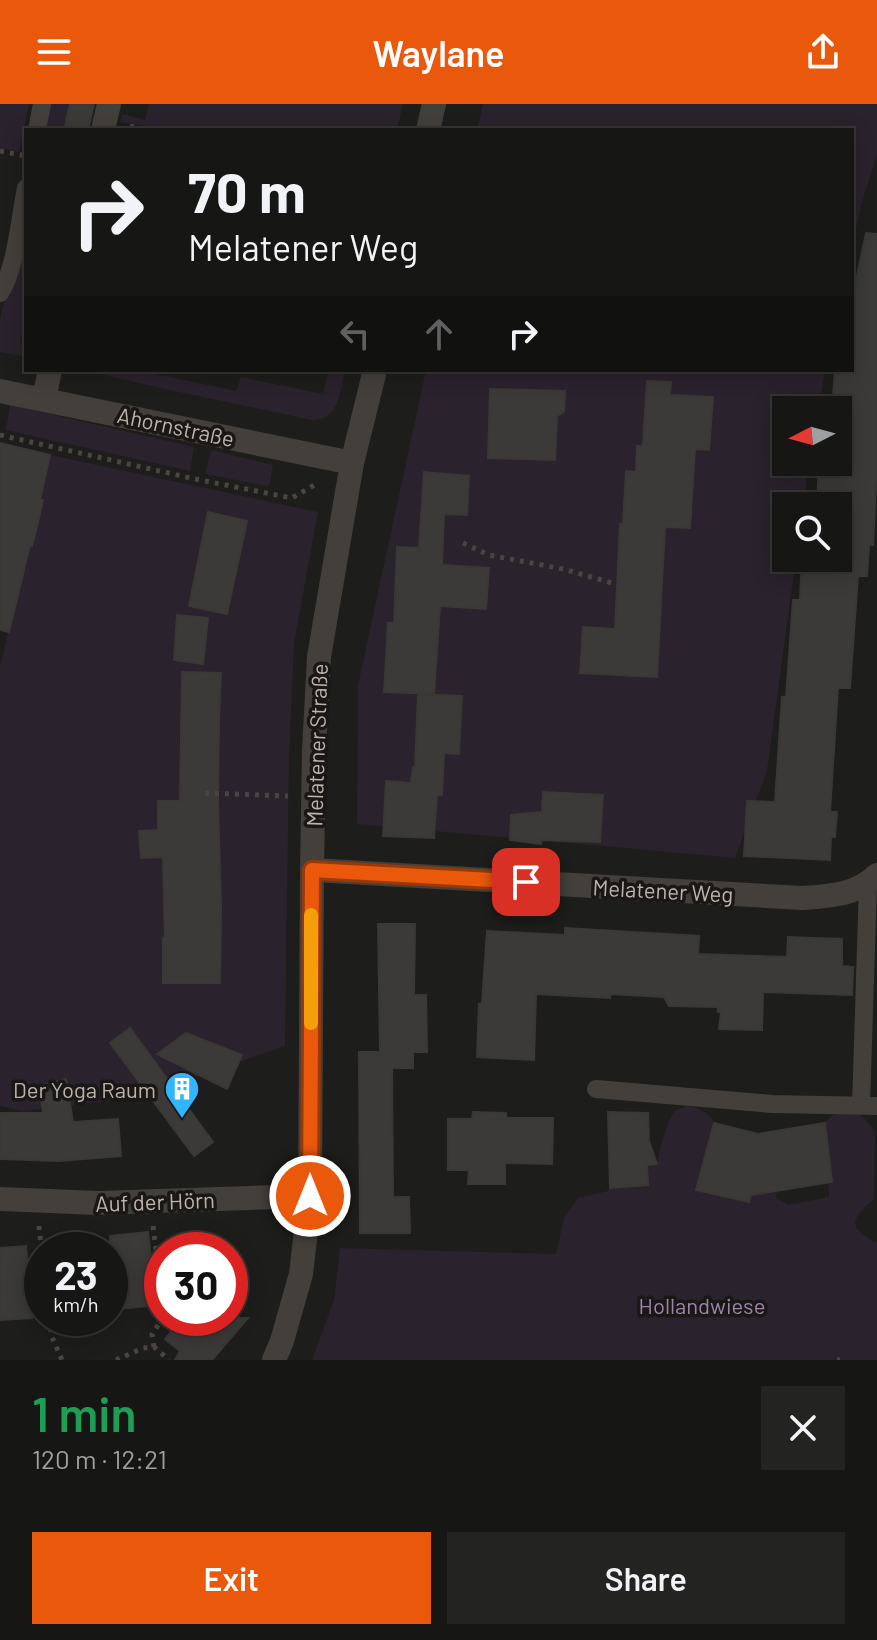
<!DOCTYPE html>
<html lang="en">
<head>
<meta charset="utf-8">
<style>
  :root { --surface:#161614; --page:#232322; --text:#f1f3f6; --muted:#9e9fa0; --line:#353534; --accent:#ea580c }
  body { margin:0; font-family:Barlow,sans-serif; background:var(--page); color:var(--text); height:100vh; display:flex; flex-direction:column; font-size:30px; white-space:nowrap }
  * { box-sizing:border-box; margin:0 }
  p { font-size:26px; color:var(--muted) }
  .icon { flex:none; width:44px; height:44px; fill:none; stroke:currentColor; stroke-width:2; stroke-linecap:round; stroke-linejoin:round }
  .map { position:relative; height:1256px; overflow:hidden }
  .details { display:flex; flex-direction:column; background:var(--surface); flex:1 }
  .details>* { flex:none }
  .hud { position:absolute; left:24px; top:24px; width:830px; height:244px; border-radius:0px; box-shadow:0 4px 20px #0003,0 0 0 2px var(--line); background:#161614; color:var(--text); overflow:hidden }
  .needle { width:52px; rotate:264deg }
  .fabs { position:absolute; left:772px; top:292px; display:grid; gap:16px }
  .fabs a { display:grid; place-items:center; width:80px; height:80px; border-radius:0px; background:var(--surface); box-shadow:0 4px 20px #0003,0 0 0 2px var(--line); font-size:40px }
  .speed { position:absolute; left:24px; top:1128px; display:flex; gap:16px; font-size:40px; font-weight:700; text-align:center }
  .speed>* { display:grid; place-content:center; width:104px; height:104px; border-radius:50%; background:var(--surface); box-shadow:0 4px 20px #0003,0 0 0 2px var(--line); line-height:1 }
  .speed small { font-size:20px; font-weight:400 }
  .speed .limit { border:12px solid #d22; background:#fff; color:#111 }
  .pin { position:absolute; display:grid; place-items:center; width:68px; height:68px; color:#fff; margin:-34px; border-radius:16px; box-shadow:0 4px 12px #0006 }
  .me { position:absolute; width:88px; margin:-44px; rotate:0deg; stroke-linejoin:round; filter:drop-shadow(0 0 6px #0008) }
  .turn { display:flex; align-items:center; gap:28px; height:168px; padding:0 32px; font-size:36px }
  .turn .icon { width:104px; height:104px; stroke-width:2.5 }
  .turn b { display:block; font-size:56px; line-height:68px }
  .lanes { display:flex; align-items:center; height:76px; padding:0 32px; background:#0003; justify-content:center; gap:40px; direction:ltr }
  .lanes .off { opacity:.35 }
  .round { display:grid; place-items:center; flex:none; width:84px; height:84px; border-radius:0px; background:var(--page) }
  .head { display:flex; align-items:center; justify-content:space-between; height:136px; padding:0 32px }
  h1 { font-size:48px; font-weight:600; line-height:60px; color:#1e9e55 }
  .button { display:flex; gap:16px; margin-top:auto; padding:16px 32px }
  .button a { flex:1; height:92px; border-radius:0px; background:var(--accent); color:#fff; font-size:32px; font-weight:600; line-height:92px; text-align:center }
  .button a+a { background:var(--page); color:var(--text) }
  header { display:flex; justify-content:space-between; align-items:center; height:104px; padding:0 32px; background:var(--accent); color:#fff; font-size:36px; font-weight:600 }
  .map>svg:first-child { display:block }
  .green { fill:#2a222c }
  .building { fill:#3c3a38; stroke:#3a3834; stroke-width:2 }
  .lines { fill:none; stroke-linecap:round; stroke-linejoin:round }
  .path { stroke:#4a4541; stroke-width:5; stroke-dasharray:4 6; stroke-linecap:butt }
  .service { stroke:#433f3b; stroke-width:18 }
  .minor { stroke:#433f3b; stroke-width:24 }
  .route-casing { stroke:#983908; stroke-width:20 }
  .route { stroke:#ea580c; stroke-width:14 }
  .slow { stroke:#f59e0b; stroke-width:14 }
  .labels { text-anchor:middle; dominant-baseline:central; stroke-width:7; stroke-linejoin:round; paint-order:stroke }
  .street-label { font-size:22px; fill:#beb3ac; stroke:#191816 }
  .poi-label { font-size:22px; fill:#beb3ac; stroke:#191816; text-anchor:end }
  .park-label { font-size:22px; fill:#a082aa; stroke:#191816 }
</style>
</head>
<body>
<header><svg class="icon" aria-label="menu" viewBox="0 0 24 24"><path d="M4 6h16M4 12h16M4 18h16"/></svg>Waylane<svg class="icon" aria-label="share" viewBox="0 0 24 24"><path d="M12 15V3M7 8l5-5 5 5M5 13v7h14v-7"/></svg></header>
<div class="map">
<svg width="877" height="1256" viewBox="0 0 877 1256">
  <rect width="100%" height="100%" fill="#1d1d1b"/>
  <path class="green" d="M 0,0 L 29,0 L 19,48 L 0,44 Z
    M 51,0 L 70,0 L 64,26 L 45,26 Z
    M 149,0 L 403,0 L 397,26 L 169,26 L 120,18 L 122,10 L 145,16 Z
    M 483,0 L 877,0 L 877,50 L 862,98 L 852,142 L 852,26 L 477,26 Z
    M 26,117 L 26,215 L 20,239 L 26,241 L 26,253 L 0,248 L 0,217 L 5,193 L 10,192 Z
    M 82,266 L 136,266 L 236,287 L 241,273 L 323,290 L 329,266 L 345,266 C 340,287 340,316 312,316 L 165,285 Z
    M 426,266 L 825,266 L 818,306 L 786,306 L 786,358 L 809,358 L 803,402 L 786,402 L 786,454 L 796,454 L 767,667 L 735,754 L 357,720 L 358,581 Z
    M 10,301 L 194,343 L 190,367 L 6,326 Z
    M 211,346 L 273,361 L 270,380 L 267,382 L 205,370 Z
    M 50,351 L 318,408 L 294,539 L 289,652 L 285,942 L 130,995 L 22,1007 L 0,1002 L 0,563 Z
    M 688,1002 C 700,1004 707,1008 714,1018 L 696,1086 L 748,1098 L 753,1084 L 777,1087 L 776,1094 L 789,1101 L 829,1093 L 825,1019 L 830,1013 L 836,1009 L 857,1009 L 865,1015 L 875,1028 L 874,1095 C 850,1116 847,1123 877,1139 L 877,1256 L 312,1256 L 334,1196 L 340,1144 L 556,1150 L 564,1114 L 578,1094 L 608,1087 L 610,1084 L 648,1081 L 647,1061 L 657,1060 C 661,1041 665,1022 675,1006 Z"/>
  <path class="building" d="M 70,0 L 94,0 L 88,26 L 64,26 Z
    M 866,129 L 877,130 L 877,362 L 873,441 L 869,441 L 867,472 L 858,472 L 850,584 L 838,584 L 830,708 L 837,708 L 835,733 L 831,733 L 830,756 L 744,752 L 747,697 L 775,698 L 782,593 L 786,593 L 793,496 L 800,496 L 802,454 L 838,454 L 838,402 L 817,402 L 819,358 L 838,358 L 838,306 L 832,306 L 835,266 L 852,266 L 852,195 Z
    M 647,277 L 671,278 L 670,291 L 713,293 L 709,346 L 695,345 L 690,424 L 665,423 L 657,573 L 580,569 L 583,523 L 615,525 L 620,420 L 623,420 L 626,367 L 636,368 L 637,342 L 643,342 Z
    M 490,285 L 565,287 L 564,308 L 557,312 L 555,356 L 488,354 Z
    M 0,339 L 50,351 L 40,396 L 43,396 L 38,418 L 32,442 L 30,441 L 9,528 L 0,526 Z
    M 424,368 L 469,372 L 467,411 L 444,410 L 442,461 L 489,464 L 486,505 L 440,502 L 434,590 L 384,588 L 388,519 L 394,519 L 397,443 L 419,444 Z
    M 208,408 L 247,417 L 227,510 L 189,502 Z
    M 177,511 L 208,514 L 203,560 L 174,556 Z
    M 182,568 L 221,569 L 219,616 L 218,697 L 221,805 L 220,879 L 163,879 L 163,834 L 165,834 L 163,753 L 141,754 L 139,727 L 158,726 L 158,697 L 180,697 Z
    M 418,590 L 462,592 L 459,650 L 444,649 L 442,691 L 437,691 L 434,734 L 383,732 L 386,677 L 411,679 L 413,663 L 415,663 Z
    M 543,688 L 603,691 L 600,738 L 541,736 L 541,740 L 510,736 L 511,711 L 542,708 Z
    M 378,820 L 415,820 L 414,891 L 426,891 L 427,948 L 413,948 L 413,964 L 392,964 L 393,1093 L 409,1093 L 410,1129 L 360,1129 L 359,948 L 380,948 Z
    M 565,824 L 699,832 L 698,850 L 787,853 L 788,833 L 842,835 L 842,862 L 853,863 L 852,891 L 763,888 L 762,926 L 719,925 L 721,908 L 718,908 L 718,903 L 669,902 L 664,893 L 610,890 L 610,894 L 536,890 L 534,956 L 477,953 L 479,900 L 482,900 L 487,827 L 565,831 Z
    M 130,924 L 213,1038 L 194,1052 L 110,939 Z
    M 186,929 L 242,951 L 227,985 L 157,950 Z
    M 66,975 L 73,1018 L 118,1015 L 121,1052 L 59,1057 L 0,1055 L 0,1009 L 43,1009 L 39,982 Z
    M 473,1008 L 506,1009 L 506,1014 L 553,1014 L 552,1060 L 505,1059 L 505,1080 L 468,1080 L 469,1066 L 448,1066 L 448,1015 L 472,1015 Z
    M 608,1008 L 648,1009 L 649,1037 L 657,1060 L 647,1061 L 648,1081 L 610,1084 Z
    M 714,1019 L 758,1030 L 825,1019 L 832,1078 L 751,1091 L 749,1098 L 696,1086 Z
    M 148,1128 L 156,1201 L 110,1206 L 110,1132 Z
    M 26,1142 L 32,1214 L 0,1216 L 0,1144 Z
    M 182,1214 L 248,1214 L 212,1256 L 175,1256 L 180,1247 L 165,1235 Z"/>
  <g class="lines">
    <path class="path" d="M 130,22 L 148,26
      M 0,47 L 26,52
      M 0,331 L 195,375 L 292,394 L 316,380
      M 463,439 L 489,451 L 563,465 L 612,479
      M 205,689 L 288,692
      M 39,1122 L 42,1151
      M 153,1122 L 162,1193
      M 49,1214 L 52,1233 L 62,1256
      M 154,1243 L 152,1230 L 163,1214
      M 116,1256 L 143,1244 L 154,1243 L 169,1256
      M 837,1256 L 840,1256"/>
    <path class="service" d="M 37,26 L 42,0
      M 0,189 C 16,165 20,113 26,84
      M 596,985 L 772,1000 L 877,1002
      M 861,1002 L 868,780"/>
    <path class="minor" d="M 103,26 L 109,0
      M 428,26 L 434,0
      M 0,287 L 352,359
      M 44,295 L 50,266
      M 312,766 L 802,794 C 829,792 857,791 877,771
      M 0,1095 L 98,1099 L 310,1092
      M 274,1256 L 282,1237 L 301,1170 L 310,1092 L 312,766 L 314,646 L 319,553 L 352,359 L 375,266"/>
  </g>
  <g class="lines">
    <defs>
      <path id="route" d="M 310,1092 L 312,766 L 526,778"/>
    </defs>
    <use href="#route" class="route-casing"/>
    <use href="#route" class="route"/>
    <path class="slow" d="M 311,919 L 311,811"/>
  </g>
  <defs>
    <symbol id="building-pin" viewBox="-11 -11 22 30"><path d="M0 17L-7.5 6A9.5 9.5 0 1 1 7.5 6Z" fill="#31b5ff" stroke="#191816"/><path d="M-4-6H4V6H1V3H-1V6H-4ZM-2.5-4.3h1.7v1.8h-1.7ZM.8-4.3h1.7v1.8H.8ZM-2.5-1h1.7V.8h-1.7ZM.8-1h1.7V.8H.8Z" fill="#fff"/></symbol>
  </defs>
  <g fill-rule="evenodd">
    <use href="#building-pin" x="162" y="965" width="40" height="54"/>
  </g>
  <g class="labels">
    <g class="street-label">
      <text transform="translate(176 322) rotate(12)">Ahornstraße</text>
      <text transform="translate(316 641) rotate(-88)">Melatener Straße</text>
      <text transform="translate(663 786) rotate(3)">Melatener Weg</text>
      <text transform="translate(155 1097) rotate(-2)">Auf der Hörn</text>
    </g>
    <g class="poi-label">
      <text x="156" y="985">Der Yoga Raum</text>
    </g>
    <g class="park-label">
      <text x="702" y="1201">Hollandwiese</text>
    </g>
  </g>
</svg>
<div class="fabs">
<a><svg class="needle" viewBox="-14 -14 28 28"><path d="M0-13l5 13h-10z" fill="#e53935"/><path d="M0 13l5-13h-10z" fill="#9e9fa0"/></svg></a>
<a><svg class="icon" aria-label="search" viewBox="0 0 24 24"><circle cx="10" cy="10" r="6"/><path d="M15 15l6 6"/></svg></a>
</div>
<div class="speed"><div>23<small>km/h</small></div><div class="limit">30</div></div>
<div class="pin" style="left:526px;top:778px;background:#d93025"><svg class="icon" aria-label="arrive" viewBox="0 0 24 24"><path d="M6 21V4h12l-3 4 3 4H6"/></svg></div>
<svg class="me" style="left:310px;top:1092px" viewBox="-20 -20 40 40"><circle r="17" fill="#ea580c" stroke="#fff" stroke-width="3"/><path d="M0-11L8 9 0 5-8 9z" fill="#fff"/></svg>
<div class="hud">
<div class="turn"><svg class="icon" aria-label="right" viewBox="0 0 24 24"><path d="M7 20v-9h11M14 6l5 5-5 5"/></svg><div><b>70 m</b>Melatener Weg</div></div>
<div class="lanes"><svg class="icon off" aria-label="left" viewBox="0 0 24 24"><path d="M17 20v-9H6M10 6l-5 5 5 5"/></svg><svg class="icon off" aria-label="ahead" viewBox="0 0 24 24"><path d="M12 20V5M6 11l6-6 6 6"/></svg><svg class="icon" aria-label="right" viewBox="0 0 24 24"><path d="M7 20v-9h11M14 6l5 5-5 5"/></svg></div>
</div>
</div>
<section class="details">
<div class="head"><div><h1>1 min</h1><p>120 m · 12:21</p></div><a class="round"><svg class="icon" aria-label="close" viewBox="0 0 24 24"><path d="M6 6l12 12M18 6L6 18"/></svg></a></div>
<div class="button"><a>Exit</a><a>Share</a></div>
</section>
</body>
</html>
